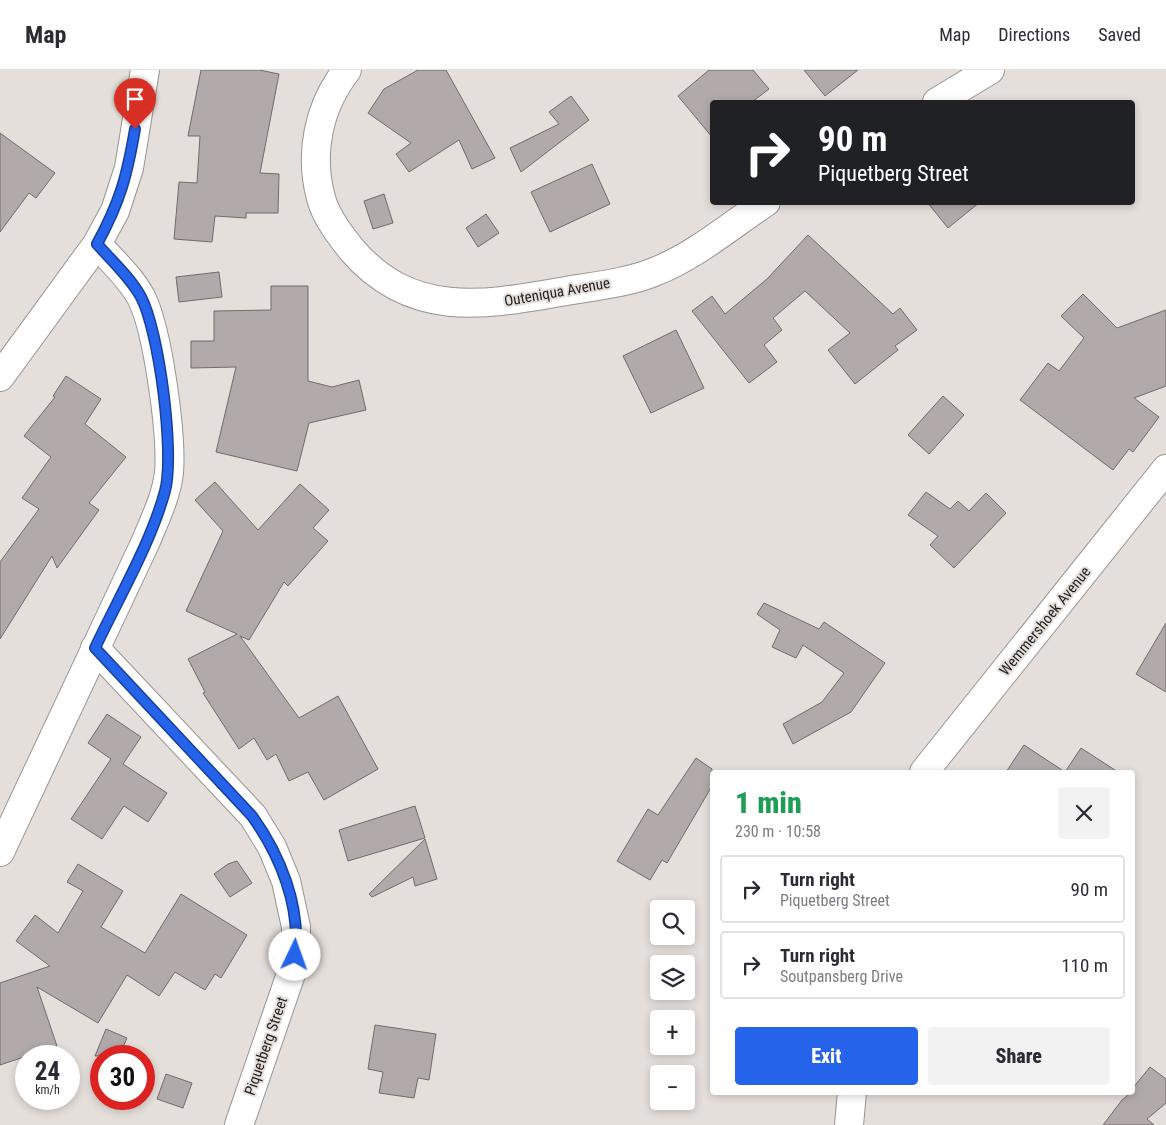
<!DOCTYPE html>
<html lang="en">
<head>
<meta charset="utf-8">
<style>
  :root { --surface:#fff; --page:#f2f2f3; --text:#2b2b33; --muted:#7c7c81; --line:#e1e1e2; --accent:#2563eb }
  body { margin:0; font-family:"Roboto Condensed",sans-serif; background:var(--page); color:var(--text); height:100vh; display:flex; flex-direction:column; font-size:19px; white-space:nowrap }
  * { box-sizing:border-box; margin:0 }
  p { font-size:16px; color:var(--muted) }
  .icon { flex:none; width:28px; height:28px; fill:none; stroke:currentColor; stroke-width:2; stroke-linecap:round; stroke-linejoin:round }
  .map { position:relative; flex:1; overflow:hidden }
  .details { position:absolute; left:710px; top:700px; width:425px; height:325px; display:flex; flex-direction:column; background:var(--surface); border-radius:5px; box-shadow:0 2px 8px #0003 }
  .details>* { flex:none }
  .banner { position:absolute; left:710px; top:30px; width:425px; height:105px; border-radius:5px; box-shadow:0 2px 8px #0003; background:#202124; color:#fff; overflow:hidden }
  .tools { position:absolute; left:650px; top:830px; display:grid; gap:10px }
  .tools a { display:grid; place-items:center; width:45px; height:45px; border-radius:5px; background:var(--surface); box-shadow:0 2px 8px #0003; font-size:25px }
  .speed { position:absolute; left:15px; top:975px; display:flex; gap:10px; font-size:25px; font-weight:700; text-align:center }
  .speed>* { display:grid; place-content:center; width:65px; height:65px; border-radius:50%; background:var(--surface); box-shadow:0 2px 8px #0003; line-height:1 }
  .speed small { font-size:12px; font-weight:400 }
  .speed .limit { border:8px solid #d22; background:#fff; color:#111 }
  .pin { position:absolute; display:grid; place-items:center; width:42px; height:42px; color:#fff; margin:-51px -21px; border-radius:50% 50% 50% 0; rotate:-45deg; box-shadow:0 0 5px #0007 }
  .pin .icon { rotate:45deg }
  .me { position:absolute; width:55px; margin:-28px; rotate:3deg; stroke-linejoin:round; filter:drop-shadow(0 0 4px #0008) }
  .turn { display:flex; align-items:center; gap:18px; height:105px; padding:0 25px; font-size:22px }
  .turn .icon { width:65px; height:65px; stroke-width:2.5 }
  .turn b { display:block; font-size:35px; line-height:42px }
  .round { display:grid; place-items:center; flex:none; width:52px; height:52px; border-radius:5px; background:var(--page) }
  .overview { display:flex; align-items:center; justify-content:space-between; height:85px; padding:0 25px }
  h1 { font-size:30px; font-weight:800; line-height:38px; color:#1e9e55 }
  .cta { display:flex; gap:10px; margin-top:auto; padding:10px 25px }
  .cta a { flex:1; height:58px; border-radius:5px; background:var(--accent); color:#fff; font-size:20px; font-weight:800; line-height:58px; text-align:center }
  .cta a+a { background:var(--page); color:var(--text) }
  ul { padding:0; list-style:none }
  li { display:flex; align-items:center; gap:15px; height:68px; margin:0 10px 8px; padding:0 15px; border:2px solid var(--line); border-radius:5px }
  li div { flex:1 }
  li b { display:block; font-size:19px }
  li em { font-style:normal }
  header { display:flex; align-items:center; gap:30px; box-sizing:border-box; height:70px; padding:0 25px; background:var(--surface); border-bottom:1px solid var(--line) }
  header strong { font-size:24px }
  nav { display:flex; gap:28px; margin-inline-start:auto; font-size:18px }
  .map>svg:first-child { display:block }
  .building { fill:#b2aaaa; stroke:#726b6b }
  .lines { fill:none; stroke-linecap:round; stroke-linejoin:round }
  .street-casing { stroke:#9a9490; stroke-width:30 }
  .street { stroke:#fff; stroke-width:28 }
  .route-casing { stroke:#184099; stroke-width:12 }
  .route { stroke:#2563eb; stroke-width:9 }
  .labels { text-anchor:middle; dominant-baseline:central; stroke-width:4; stroke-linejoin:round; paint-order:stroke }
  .street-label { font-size:15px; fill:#201e1d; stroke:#e5dfdb }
</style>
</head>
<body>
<header>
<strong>Map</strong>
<nav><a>Map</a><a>Directions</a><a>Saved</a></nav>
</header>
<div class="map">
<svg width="1166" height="1055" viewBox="0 0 1166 1055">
  <rect width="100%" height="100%" fill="#e5dfdb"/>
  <path class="building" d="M 201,0 L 259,0 L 279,4 L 260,103 L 279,104 L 278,143 L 246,143 L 246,148 L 215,146 L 212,172 L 174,169 L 179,112 L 197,113 L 200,66 L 188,66 Z
    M 418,0 L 446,0 L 495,88 L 472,99 L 459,70 L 409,102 L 396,84 L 411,73 L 368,43 L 384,19 Z
    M 709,0 L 753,0 L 769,19 L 752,32 L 712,32 L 712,67 L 678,26 Z
    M 804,0 L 858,0 L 825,26 Z
    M 571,26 L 589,50 L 521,102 L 510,78 L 559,54 L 549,42 Z
    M 0,63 L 55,103 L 36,128 L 29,123 L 0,162 Z
    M 592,94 L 610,134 L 550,162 L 531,122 Z
    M 384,124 L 393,153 L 373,159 L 364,131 Z
    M 927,132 L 980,132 L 948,158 Z
    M 486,144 L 499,163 L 478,177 L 466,158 Z
    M 808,165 L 893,244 L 900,238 L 917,260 L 895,276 L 898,280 L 855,314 L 828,280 L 850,263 L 805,221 L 773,248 L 782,260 L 764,275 L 777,292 L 749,313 L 692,241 L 712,226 L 725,244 L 767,209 Z
    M 219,202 L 222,227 L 179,232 L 176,207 Z
    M 271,216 L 308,216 L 308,311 L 332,317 L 359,310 L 366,340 L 309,353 L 297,401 L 216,382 L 236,297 L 191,298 L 191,271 L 214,271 L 214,241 L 271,240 Z
    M 1083,224 L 1117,258 L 1166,240 L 1166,316 L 1134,328 L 1159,347 L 1133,382 L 1129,379 L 1113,400 L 1020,330 L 1048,293 L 1059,301 L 1084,268 L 1061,246 Z
    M 676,260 L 704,318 L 651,343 L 623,286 Z
    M 66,306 L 101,329 L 85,354 L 126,387 L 89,433 L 99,440 L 57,498 L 52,486 L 0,569 L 0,492 L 39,439 L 22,428 L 51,387 L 24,366 L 55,327 L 53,326 Z
    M 943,326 L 964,345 L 929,384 L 908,365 Z
    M 215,412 L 258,460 L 300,414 L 329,440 L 313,458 L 328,471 L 288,516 L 284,512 L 249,570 L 240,566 L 299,648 L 338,626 L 378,699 L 324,730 L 308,702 L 289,711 L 276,684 L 267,690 L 254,668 L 239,679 L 203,623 L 205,622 L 188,589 L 237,564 L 186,541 L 223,461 L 195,430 Z
    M 926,422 L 950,439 L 958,431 L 969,441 L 986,423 L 1006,443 L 954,498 L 930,475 L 938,466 L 908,445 Z
    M 764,533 L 819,559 L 824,552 L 885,593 L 851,642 L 793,674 L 783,654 L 822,632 L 844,603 L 803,575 L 796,588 L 772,577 L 780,560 L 757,544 Z
    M 1166,553 L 1166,622 L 1136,604 Z
    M 107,644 L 141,667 L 123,694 L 167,723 L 148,752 L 124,736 L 102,769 L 71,749 L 111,689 L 88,673 Z
    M 1024,675 L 1065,702 L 1081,678 L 1118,702 L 1006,702 Z
    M 696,688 L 712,699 L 712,716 L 667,793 L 662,790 L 650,810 L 617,791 L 648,739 L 658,745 Z
    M 415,736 L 425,768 L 348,791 L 339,760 Z
    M 425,769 L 437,809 L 415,816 L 413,807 L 372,827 L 369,824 Z
    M 237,791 L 252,813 L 230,827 L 214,804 L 228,794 Z
    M 78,794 L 123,821 L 101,857 L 145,883 L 181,824 L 247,865 L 221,908 L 215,904 L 205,920 L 175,902 L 159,926 L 127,905 L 98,953 L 37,917 L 57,976 L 0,995 L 0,913 L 50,896 L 16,871 L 35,845 L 58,863 L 83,821 L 67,812 Z
    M 375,955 L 436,964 L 429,1010 L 418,1008 L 414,1028 L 379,1023 L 383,1002 L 368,999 Z
    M 106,959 L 127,968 L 119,986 L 95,986 Z
    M 1150,997 L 1166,1009 L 1166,1033 L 1147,1049 L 1154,1055 L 1103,1055 L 1122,1030 L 1132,1022 L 1132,1019 Z
    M 166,1004 L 192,1013 L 183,1038 L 157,1029 Z"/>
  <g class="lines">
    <defs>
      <path id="street" d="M 347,0 C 318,37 309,84 321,128 C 326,147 340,165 352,180 C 412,250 486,235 566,221 C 595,216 627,213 654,202 C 695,186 730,156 766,132
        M 937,32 L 990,0
        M 0,307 L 97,174 L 115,141 L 129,98 L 145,0
        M 95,578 L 253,746 L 272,777 L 286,811 L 296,857 L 296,875 L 294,895 L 239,1055
        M 924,702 L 1166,399
        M 0,782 L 146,471 C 155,449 166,427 169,403 C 172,365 158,260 141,227 C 130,207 112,191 97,174
        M 849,1055 L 852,1022"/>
    </defs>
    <use href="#street" class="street-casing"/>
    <use href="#street" class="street"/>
  </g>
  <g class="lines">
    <defs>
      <path id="route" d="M 135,59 C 127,106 120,132 97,174 C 112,191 130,207 141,227 C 159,261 175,384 165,421 C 151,473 118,529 95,578 L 252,746 C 280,785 301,836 295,885"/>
    </defs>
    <use href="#route" class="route-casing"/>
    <use href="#route" class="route"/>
  </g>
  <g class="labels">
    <g class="street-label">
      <text transform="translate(557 222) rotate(-10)">Outeniqua Avenue</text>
      <text transform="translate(1045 551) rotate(-51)">Wemmershoek Avenue</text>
      <text transform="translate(266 976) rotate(-71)">Piquetberg Street</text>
    </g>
  </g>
</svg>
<div class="tools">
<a><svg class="icon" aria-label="search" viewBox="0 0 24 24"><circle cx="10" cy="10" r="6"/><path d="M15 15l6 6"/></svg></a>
<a><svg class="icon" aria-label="layers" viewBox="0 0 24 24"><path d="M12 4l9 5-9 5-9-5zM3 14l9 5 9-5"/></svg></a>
<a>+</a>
<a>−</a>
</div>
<div class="speed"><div>24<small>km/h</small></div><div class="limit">30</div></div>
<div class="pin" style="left:135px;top:59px;background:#d93025"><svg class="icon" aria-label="arrive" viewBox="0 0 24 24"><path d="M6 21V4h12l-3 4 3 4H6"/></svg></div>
<svg class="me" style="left:295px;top:885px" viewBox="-20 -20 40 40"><circle r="19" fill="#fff"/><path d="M0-13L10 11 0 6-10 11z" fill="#2563eb"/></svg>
<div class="banner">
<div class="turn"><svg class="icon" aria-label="right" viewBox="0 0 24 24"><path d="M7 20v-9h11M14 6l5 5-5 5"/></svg><div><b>90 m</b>Piquetberg Street</div></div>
</div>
<section class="details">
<div class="overview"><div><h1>1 min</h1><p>230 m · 10:58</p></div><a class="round"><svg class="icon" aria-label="close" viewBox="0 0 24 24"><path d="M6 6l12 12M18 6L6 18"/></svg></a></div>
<ul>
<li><svg class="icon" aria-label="right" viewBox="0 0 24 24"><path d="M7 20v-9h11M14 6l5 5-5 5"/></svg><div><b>Turn right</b><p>Piquetberg Street</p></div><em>90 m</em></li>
<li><svg class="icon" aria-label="right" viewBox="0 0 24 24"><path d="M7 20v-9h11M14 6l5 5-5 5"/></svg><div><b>Turn right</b><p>Soutpansberg Drive</p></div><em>110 m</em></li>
</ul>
<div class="cta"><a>Exit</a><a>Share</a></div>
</section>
</div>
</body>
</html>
